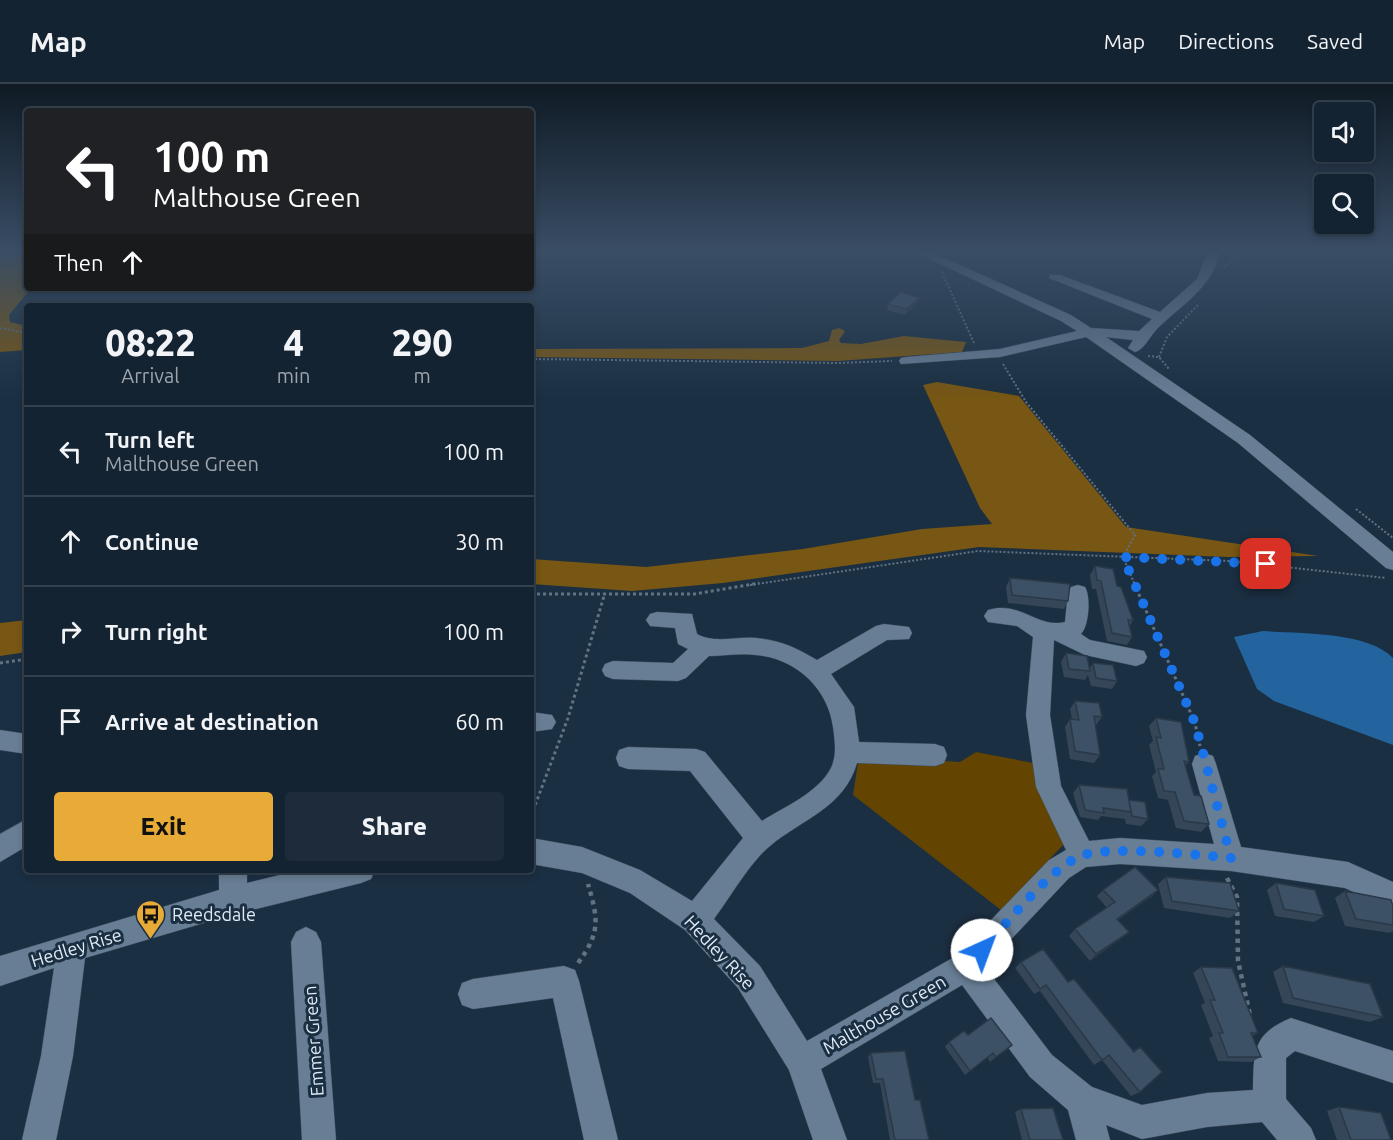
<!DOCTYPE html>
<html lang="en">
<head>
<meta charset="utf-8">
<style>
  :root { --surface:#142332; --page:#1d2b3a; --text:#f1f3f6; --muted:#9da4ac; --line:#33404d; --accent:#e8ab37 }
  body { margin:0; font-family:Ubuntu,sans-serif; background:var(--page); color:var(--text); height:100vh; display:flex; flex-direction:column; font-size:22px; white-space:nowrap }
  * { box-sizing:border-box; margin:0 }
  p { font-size:20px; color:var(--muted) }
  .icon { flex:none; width:33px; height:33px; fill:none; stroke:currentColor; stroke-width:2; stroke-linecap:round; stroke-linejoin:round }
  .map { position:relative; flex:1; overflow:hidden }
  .details { position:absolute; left:24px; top:219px; width:510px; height:570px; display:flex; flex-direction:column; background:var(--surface); border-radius:6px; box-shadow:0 3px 9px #0003,0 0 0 2px var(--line) }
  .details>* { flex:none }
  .hud { position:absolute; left:24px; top:24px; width:510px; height:183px; border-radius:6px; box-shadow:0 3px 9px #0003,0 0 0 2px var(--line); background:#202124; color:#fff; overflow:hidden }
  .fabs { position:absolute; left:1314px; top:18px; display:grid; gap:12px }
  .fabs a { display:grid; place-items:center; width:60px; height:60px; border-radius:6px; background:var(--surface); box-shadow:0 3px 9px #0003,0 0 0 2px var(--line); font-size:30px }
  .pin { position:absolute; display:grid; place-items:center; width:51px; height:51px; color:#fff; margin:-26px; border-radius:12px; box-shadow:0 3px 9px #0006 }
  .me { position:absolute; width:66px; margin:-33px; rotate:43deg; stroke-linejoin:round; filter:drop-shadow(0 0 4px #0008) }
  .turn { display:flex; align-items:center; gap:21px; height:126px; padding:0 30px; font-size:27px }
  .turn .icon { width:78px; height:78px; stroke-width:2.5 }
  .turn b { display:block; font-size:42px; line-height:51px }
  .then { display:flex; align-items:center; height:57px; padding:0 30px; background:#0003; gap:12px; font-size:22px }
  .eta { display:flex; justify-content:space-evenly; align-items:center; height:102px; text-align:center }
  .eta b { font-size:36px; font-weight:800; line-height:42px }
  .primary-button { display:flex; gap:12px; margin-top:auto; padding:12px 30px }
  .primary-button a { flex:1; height:69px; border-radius:6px; background:var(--accent); color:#111; font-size:24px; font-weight:800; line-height:69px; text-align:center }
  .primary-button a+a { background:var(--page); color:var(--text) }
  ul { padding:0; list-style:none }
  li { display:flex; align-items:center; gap:18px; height:90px; padding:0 30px; border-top:2px solid var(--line) }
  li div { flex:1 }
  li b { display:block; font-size:22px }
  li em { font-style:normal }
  header { display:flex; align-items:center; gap:36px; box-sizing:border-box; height:84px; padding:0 30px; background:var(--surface); border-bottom:2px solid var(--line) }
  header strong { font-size:28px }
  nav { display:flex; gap:33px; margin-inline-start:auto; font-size:21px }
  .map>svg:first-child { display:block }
  .green { fill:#634401 }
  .forest { fill:#785613 }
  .water { fill:#24649e }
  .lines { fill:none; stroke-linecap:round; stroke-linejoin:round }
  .minor-casing { stroke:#3d4d5e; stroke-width:1 }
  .path-far2 { stroke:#617283; stroke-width:2; stroke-dasharray:2 2; stroke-linecap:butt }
  .path-far1 { stroke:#617283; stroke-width:3; stroke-dasharray:3 3; stroke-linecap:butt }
  .path { stroke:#617283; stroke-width:4.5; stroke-dasharray:4.5 4.5; stroke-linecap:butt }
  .minor { fill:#687e94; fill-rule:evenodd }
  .wall { fill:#344658 }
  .shaded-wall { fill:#2a3947 }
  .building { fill:#3c5166; stroke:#2a3947; stroke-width:1.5 }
  .route { stroke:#1a73e8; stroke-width:10; stroke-dasharray:0 18 }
  .labels { text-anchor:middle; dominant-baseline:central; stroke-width:6; stroke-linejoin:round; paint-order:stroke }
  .near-poi-label { font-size:18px; fill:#deeaf7; stroke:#1b2f42; text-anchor:start }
  .near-street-label { font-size:18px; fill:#deeaf7; stroke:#1b2f42 }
</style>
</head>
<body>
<header>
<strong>Map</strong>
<nav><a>Map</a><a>Directions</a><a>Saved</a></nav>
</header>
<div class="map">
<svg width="1393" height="1056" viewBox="0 0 1393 1056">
  <rect width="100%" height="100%" fill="#1b2f42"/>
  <path class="green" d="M 976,668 L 1033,679 L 1065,759 L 1001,826 L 853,711 L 859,672 L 960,678 Z"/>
  <path class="forest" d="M 0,167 L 27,167 L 27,204 L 31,204 L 9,231 L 10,238 L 27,242 L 27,266 L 0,268 Z
    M 839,244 L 845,247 L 839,256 L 841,259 L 861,260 L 904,252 L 966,258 L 962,268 L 838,277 L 531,273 L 531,265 L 802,264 L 829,257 L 832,246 Z
    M 937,298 L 1019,312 L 1126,443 L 1318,472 L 1228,473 L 979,463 L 723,499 L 632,507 L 531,500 L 531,475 L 646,483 L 803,465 L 922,445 L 992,440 L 980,424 L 923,301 Z
    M 27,536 L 27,568 L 0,572 L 0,539 Z"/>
  <path class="water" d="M 1263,547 C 1299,550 1367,547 1393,574 L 1393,661 L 1274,617 L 1257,605 L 1234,553 Z"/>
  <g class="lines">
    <defs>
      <path id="minor" d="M 913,167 L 929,167 L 1071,231 L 1091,244 L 1139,247 L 1152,235 L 1049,194 L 1050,191 L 1060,191 L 1160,228 L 1197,195 L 1208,167 L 1220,167 C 1212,205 1182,220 1157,245 C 1150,252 1144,266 1135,268 L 1128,264 L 1133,256 L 1106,253 L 1250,351 L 1393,468 L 1393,486 L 1386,484 L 1238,359 L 1086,253 L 1000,273 L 901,280 L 899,277 L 901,274 L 906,273 L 1000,265 L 1077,247 L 1061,237 Z
        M 1078,501 L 1085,503 C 1091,513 1089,542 1081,550 L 1090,556 L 1144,567 L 1147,573 L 1144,579 L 1136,582 L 1085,571 L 1054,556 L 1050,631 L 1061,702 L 1089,757 L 1120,754 L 1214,760 L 1192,680 L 1195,672 L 1204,669 L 1213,672 L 1216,680 L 1241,763 L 1348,778 L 1393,798 L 1393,827 L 1345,804 L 1231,787 L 1120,780 L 1086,783 L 1069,794 L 985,883 L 1052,971 L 1092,1003 L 1142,1021 L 1207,1009 L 1253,1006 C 1254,968 1252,950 1291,934 L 1393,967 L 1393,999 L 1295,967 L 1286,974 L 1286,1015 L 1311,1044 L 1316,1056 L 1277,1056 L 1262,1038 L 1207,1043 L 1142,1055 L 1106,1041 L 1110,1056 L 1076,1056 L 1068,1026 L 1030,993 L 962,901 L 821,985 L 847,1056 L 813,1056 L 789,986 L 738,904 L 685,846 L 630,809 L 582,789 L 531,780 L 531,754 L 582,763 L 640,786 L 692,817 L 743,754 L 690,687 L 628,685 L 619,682 L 616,674 L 619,666 L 628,663 L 696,665 L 705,668 L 762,737 C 784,723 818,709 831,684 C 837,671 835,658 833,643 C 828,604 795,574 756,571 C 741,569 724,572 709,572 L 686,594 L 678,597 L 613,595 L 605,592 L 602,586 L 605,580 L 613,577 L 673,579 L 688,565 L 678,560 L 675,544 L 650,542 L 646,536 L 650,530 L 657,528 L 692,530 L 697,550 C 715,560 736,552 756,554 C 780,556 797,564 817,576 L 876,542 L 884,540 L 909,543 L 912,549 L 909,555 L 887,556 L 831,590 L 854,623 L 859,658 L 935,660 L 944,663 L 947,671 L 944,679 L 935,682 L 857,679 C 844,724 802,735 770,762 C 751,777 729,815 714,835 L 760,882 L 807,957 L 956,872 L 1049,776 L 1066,766 L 1036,703 L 1026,631 L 1033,553 L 1017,542 L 988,538 L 984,532 L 988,526 C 1020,516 1038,545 1065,538 L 1068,508 L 1071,503 Z
        M 531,628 L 552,631 L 556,638 L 552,645 L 531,648 Z
        M 0,646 L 27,650 L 27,670 L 0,666 Z
        M 27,735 L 27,762 L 0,778 L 0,750 Z
        M 219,786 L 247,786 L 247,799 L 300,786 L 375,786 L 371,795 L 361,799 L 224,833 L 85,874 L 73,972 L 56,1056 L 22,1056 L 41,972 L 54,884 L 0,902 L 0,872 L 219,806 Z
        M 306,843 L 316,848 L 321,858 L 336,1056 L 302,1056 L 291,858 L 296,848 Z
        M 564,882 L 575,886 L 579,897 L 618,1056 L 584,1056 L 553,914 L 473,925 L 462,921 L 458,910 L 462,899 L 473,895 Z"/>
    </defs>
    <use href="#minor" class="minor-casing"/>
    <path class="path-far2" d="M 1224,183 L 1235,176 L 1234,167
      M 942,188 L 974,259
      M 0,244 L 27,249
      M 1148,272 L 1159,273 L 1169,285
      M 1159,273 L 1167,253 L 1198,221
      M 531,275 L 838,279 L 892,277
      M 1003,280 L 1026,318 L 1135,451 L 1123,473 L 1135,501
      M 1356,425 L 1393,454
      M 750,501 L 978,467 L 1230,477 L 1386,494"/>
    <path class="path-far1" d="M 1134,499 L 1195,639 L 1200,662
      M 531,510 L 695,510 L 759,499
      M 0,579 L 27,575
      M 531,732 L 568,634 L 604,512"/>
    <path class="path" d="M 1227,794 L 1237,813 L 1238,877 L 1250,931
      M 578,879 C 601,848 598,835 588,800"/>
    <use href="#minor" class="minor"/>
  </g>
  <path class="wall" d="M 919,214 L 917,219 L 905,231 L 887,226 L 888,220 Z
    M 1095,482 L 1117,502 L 1133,536 L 1130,542 L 1132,553 L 1127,561 L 1107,557 L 1096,505 L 1092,505 L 1090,491 Z
    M 1010,494 L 1068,517 L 1064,525 L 1008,519 L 1006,503 Z
    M 1066,569 L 1090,584 L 1093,579 L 1117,597 L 1112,605 L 1091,602 L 1088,591 L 1085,596 L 1064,593 L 1061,578 Z
    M 1075,617 L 1102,633 L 1096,641 L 1095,641 L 1100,671 L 1094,679 L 1070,675 L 1065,643 L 1070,635 L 1072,635 L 1070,625 Z
    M 1156,634 L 1189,678 L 1185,682 L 1194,711 L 1209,740 L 1201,748 L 1176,744 L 1168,716 L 1158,714 L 1152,692 L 1156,688 L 1149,661 L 1153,657 L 1149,642 Z
    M 1079,701 L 1129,716 L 1148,735 L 1141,742 L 1126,740 L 1125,735 L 1101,732 L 1098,736 L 1080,733 L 1073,709 Z
    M 1166,793 L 1239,827 L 1230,834 L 1164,824 L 1158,800 Z
    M 1276,799 L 1324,832 L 1314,838 L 1275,832 L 1267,806 Z
    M 1103,806 L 1158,806 L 1151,813 L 1118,836 L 1129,848 L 1122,854 L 1090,877 L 1069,852 L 1075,845 L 1107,824 L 1097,812 Z
    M 1345,807 L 1393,822 L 1393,847 L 1390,849 L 1345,842 L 1335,814 Z
    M 1021,878 L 1068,898 L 1133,967 L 1140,963 L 1140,1008 L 1131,1012 L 1102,976 L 1094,981 L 1040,907 L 1034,910 L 1015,884 Z
    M 1283,882 L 1383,933 L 1370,938 L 1283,919 L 1273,888 Z
    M 1201,883 L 1258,949 L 1252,952 L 1261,973 L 1251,978 L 1218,977 L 1209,954 L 1213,952 L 1201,921 L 1205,919 L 1193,889 Z
    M 968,951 L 1012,961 L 990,978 L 987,973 L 965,991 L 945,963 L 949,958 Z
    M 871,969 L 915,1016 L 929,1056 L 890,1056 L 880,999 L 873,999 L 868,973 Z
    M 1339,1023 L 1391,1056 L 1337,1056 L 1327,1027 Z
    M 1021,1025 L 1063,1056 L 1022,1056 L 1015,1028 Z"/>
  <path class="shaded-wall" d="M 919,214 L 917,219 L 905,231 L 906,225 Z
    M 1158,806 L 1151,813 L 1110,841 L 1117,835 Z
    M 1129,848 L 1122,854 L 1090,877 L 1096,870 Z"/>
  <path class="building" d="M 901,208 L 919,214 L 906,225 L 888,220 Z
    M 1095,482 L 1113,485 L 1117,502 L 1121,503 L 1133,536 L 1128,536 L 1132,553 L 1112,549 L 1101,497 L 1097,496 Z
    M 1010,494 L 1070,500 L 1068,517 L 1012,511 Z
    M 1066,569 L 1087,572 L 1090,587 L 1069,585 Z
    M 1093,579 L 1113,581 L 1117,597 L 1096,594 Z
    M 1075,617 L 1099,619 L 1102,633 L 1094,632 L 1100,671 L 1075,667 L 1070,635 L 1079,636 Z
    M 1156,634 L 1181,638 L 1189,678 L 1184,677 L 1194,711 L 1201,712 L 1209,740 L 1184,737 L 1175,708 L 1164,707 L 1158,685 L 1164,685 L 1156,653 L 1161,654 Z
    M 1079,701 L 1127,705 L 1131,728 L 1103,724 L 1104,729 L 1085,726 Z
    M 1129,716 L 1145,718 L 1148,735 L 1132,732 Z
    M 1135,783 L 1158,806 L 1117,835 L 1129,848 L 1096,870 L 1075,845 L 1115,818 L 1103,806 Z
    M 1166,793 L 1230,799 L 1239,827 L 1172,817 Z
    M 1276,799 L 1315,806 L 1324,832 L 1284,825 Z
    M 1345,807 L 1391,816 L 1393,822 L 1393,841 L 1356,835 Z
    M 1043,865 L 1068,898 L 1074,895 L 1134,968 L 1140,963 L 1162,988 L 1140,1008 L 1109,971 L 1102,976 L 1046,901 L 1040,905 L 1021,878 Z
    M 1283,882 L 1370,900 L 1383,933 L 1293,914 Z
    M 1201,883 L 1232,884 L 1258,949 L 1251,949 L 1261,973 L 1228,973 L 1219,949 L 1223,949 L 1210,916 L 1215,916 Z
    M 991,934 L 1012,961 L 996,973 L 993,969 L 970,987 L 949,958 L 964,947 L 968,951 Z
    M 905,967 L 915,1016 L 920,1016 L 929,1056 L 895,1056 L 883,995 L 876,995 L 871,969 Z
    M 1339,1023 L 1381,1029 L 1391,1056 L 1351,1056 Z
    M 1053,1024 L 1063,1056 L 1030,1056 L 1021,1025 Z"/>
  <linearGradient id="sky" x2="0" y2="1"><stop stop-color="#0f1a24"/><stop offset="0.53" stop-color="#394d65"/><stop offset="1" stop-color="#394d65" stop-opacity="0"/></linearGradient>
  <rect width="1393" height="315" fill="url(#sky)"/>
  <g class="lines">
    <path class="route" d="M 982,866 C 1006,841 1050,784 1081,772 C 1108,761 1200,771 1231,774 L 1195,639 L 1123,473 L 1266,480"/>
  </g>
  <defs>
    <symbol id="bus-pin" viewBox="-11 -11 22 30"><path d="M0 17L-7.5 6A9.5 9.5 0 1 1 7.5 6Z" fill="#e8ab37" stroke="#1b2f42"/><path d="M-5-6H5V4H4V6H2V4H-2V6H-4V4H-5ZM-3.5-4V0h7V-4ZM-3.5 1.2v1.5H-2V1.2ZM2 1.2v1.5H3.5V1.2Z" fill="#111"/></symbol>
  </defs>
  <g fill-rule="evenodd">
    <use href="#bus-pin" x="134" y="814" width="33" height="45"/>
  </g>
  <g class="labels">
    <g class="near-poi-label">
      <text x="172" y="830">Reedsdale</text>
    </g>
    <g class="near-street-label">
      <text transform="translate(76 863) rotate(-17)">Hedley Rise</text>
      <text transform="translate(720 868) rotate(47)">Hedley Rise</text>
      <text transform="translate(884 930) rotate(-30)">Malthouse Green</text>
      <text transform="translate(313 957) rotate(-94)">Emmer Green</text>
    </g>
  </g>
</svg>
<div class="fabs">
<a><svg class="icon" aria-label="sound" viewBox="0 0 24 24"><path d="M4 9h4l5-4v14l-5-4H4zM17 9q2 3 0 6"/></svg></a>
<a><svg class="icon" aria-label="search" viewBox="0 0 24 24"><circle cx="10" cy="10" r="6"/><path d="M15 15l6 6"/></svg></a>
</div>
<div class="pin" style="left:1266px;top:480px;background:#d93025"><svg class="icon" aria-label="arrive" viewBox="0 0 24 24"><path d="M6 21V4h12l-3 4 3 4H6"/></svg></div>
<svg class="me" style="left:982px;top:866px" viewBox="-20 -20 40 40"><circle r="19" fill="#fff"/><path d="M0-13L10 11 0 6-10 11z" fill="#1a73e8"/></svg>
<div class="hud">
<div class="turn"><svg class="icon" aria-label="left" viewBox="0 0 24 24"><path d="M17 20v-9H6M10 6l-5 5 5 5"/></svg><div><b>100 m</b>Malthouse Green</div></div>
<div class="then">Then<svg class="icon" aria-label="ahead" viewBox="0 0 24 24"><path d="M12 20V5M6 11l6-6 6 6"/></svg></div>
</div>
<section class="details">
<div class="eta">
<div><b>08:22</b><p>Arrival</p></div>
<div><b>4</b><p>min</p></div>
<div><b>290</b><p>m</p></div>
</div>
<ul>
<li><svg class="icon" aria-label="left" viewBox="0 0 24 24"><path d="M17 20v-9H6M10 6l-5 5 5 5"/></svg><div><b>Turn left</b><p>Malthouse Green</p></div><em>100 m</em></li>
<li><svg class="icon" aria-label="ahead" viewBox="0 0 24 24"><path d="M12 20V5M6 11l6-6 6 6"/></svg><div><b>Continue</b></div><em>30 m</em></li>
<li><svg class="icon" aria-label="right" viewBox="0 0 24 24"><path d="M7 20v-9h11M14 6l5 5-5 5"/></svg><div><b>Turn right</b></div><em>100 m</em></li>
<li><svg class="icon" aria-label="arrive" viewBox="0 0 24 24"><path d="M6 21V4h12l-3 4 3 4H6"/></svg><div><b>Arrive at destination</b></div><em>60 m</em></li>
</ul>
<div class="primary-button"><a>Exit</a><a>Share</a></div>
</section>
</div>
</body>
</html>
